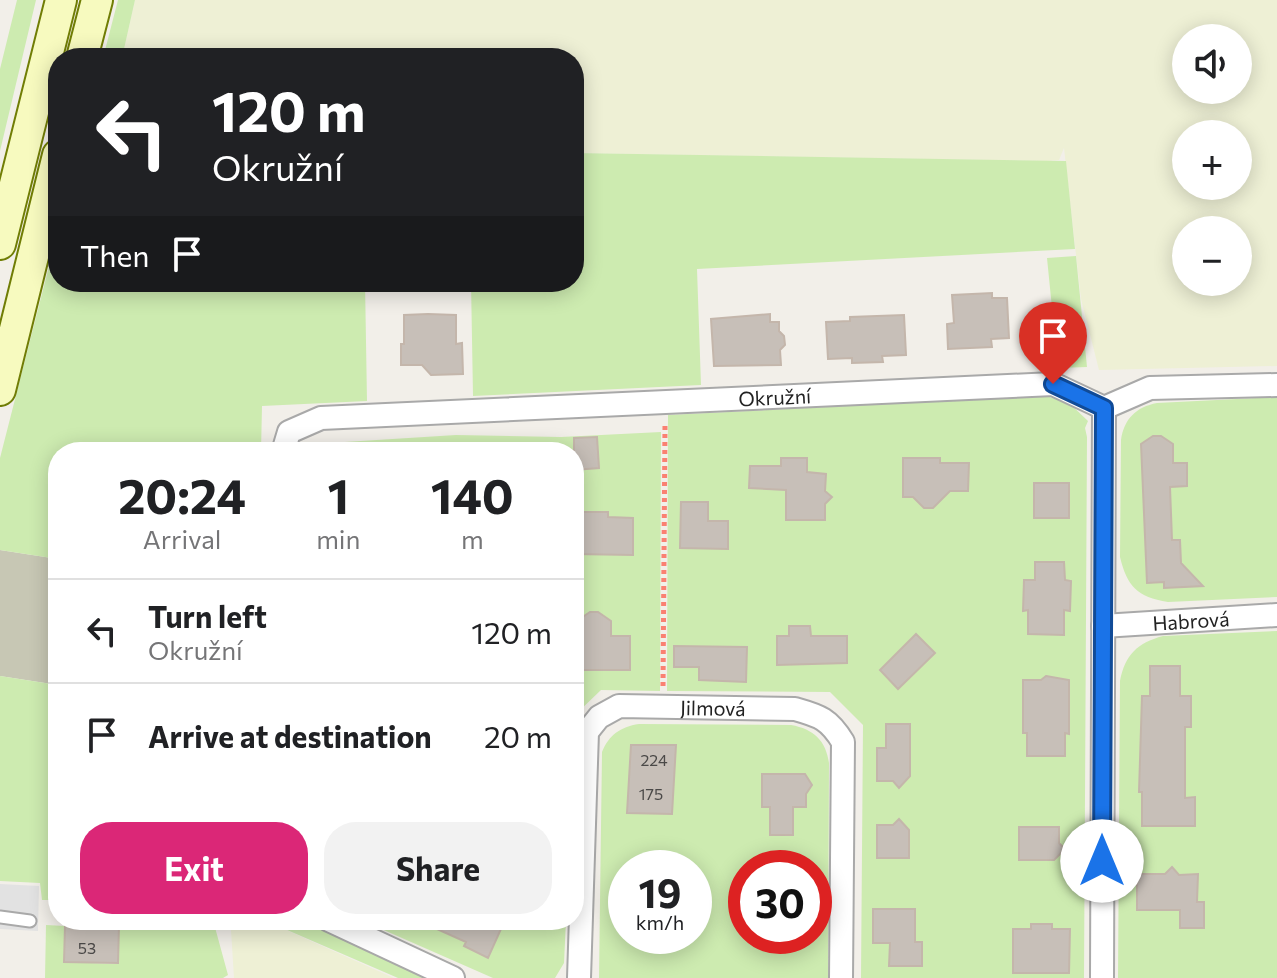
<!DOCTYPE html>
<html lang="en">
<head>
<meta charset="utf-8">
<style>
  :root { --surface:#fff; --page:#f2f2f2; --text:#202124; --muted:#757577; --line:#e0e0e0; --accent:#db2777 }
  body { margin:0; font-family:Commissioner,sans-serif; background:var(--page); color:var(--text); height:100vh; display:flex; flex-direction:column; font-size:30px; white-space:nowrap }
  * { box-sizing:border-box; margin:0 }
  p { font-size:26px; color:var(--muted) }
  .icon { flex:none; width:44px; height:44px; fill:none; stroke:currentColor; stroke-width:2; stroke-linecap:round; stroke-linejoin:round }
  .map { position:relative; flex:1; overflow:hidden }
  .side { position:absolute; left:48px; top:442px; width:536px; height:488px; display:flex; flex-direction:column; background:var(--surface); border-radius:32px; box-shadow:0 4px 20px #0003 }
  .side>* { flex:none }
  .top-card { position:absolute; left:48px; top:48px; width:536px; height:244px; border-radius:32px; box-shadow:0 4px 20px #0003; background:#202124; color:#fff; overflow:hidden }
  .controls { position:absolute; left:1172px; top:24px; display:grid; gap:16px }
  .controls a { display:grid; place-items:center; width:80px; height:80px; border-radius:50%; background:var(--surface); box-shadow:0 4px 20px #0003; font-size:40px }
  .speed { position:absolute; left:608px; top:850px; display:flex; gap:16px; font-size:40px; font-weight:700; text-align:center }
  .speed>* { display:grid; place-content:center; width:104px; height:104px; border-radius:50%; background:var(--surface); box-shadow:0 4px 20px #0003; line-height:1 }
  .speed small { font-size:20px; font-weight:400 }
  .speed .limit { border:12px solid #d22; background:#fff; color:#111 }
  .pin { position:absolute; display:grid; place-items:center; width:68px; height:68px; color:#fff; margin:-82px -34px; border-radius:50% 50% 50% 0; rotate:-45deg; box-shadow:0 0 8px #0007 }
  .pin .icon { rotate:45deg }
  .me { position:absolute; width:88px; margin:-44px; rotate:0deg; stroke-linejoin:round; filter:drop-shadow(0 0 6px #0008) }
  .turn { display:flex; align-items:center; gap:28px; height:168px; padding:0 32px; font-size:36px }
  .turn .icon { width:104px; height:104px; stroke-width:2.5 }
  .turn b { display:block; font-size:56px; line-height:68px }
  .then { display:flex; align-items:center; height:76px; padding:0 32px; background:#0003; gap:16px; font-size:30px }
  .eta { display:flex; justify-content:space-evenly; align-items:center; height:136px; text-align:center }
  .eta b { font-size:48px; font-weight:700; line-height:56px }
  .primary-button { display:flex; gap:16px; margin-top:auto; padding:16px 32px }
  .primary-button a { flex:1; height:92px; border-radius:32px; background:var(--accent); color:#fff; font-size:32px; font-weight:700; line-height:92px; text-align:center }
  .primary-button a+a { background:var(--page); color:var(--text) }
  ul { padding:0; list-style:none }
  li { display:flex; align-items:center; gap:24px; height:104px; padding:0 32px; border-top:2px solid var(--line) }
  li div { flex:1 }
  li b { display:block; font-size:30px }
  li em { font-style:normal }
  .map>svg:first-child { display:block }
  .construction { fill:#c7c7b4 }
  .farmland { fill:#eef0d5; fill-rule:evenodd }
  .grass { fill:#cdebb0; fill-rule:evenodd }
  .parking { fill:#e2e2e2 }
  .building { fill:#c7bfb8; stroke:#c4b6ab; stroke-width:2 }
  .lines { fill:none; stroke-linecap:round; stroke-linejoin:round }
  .lane-casing { stroke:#a9a9a9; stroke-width:15 }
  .street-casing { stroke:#a9a9a9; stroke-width:26 }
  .secondary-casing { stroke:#707d05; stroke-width:34 }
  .path { stroke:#fa8072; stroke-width:5; stroke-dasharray:4 4; stroke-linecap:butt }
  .lane { stroke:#fff; stroke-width:11 }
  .street { stroke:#fff; stroke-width:22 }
  .secondary { stroke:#f7fabf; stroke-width:30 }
  .route-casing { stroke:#114b97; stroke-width:20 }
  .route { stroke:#1a73e8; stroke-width:14 }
  .labels { text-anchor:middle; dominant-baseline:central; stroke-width:6; stroke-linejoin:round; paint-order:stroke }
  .number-label { font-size:16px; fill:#4b4948 }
  .street-label { font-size:20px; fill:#222; stroke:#fff }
</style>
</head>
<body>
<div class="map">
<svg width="1277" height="978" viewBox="0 0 1277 978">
  <rect width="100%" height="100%" fill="#f2efe9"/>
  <path class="construction" d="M 0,550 L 58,559 L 58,685 L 0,676 Z"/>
  <path class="farmland" d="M 135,0 L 1277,0 L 1277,366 L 1099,370 L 1081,299 L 1064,148 L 1059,160 L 1047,161 L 574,153 L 574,58 L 122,58 ZM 1186,38 L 1238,38 L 1238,90 L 1186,90 ZM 1186,134 L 1238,134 L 1238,186 L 1186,186 ZM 1186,230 L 1238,230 L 1238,282 L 1186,282 Z
    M 234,920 L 264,920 L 394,978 L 234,978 L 231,930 Z"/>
  <path class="grass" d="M 17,0 L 36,0 L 0,151 L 0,69 Z
    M 118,0 L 135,0 L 122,58 L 103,58 Z
    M 574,153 L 1066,161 L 1075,249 L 697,269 L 701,385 L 473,396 L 471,282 L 574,282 Z
    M 58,231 L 58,282 L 365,282 L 367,401 L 262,406 L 261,452 L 58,452 L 58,559 L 0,550 L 0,458 Z
    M 1076,256 L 1087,367 L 1058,368 L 1047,258 Z
    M 1045,396 L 1067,401 L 1088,421 L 1085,428 L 1087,437 L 1084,978 L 861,978 L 863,725 L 830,692 L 667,691 L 668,415 Z
    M 1277,397 L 1277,597 L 1168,602 C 1137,597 1127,586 1120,557 L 1121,440 C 1124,419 1136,407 1157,403 Z
    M 661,432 L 660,691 L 601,690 L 574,716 L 574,452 L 313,452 L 313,444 L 456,435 L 561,437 Z
    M 1277,631 L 1277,978 L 1118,978 L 1120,681 C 1125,655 1137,643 1163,636 Z
    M 0,676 L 58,685 L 58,900 L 42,900 L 40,883 L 0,881 Z
    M 639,724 L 791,725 C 814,729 826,741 829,763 L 828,978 L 599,978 L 602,752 C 609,735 620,727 639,724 ZM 626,868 L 694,868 L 694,936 L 626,936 ZM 746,868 L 814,868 L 814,936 L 746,936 Z
    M 159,920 L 213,920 L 228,975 L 223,978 L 45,978 L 46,925 L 65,926 L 64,962 L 117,964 L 119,926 L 158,927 Z
    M 264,920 L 313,920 L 441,978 L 398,978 Z
    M 361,920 L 566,920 L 564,963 L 555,978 L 493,978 Z"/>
  <path class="parking" d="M 0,884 L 39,886 L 38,931 L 0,929 Z"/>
  <path class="building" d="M 992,293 L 992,298 L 1007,298 L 1009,338 L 991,339 L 992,347 L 948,349 L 947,324 L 954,323 L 952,295 Z
    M 428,314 L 456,315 L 456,344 L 462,343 L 463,374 L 431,375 L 422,365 L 401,365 L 401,344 L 404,344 L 404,315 Z
    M 770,314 L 770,322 L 779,322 L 779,331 L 784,336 L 785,345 L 780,350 L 781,365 L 714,366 L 711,319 Z
    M 904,315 L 906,355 L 882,356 L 883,362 L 852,363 L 852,358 L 828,359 L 826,322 L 850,321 L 850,317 Z
    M 1153,436 L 1161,436 L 1173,444 L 1173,463 L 1187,463 L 1187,486 L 1170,487 L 1172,540 L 1180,540 L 1181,563 L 1203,586 L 1164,588 L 1164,582 L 1147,583 L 1141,444 Z
    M 597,437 L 599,468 L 574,470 L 574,438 Z
    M 781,458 L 807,458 L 807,472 L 826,474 L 825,491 L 832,497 L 825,504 L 825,520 L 786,520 L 786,490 L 749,488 L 750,466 L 781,466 Z
    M 903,458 L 940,458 L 940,463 L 969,463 L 968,491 L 950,491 L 933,508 L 924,508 L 913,497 L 903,497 Z
    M 1034,483 L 1069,483 L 1069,518 L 1034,518 Z
    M 681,502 L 708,502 L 708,521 L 728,521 L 728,549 L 680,548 Z
    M 574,512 L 608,512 L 608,517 L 633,518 L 633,555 L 574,554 Z
    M 1035,562 L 1064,562 L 1065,580 L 1071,581 L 1070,611 L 1064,610 L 1064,635 L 1028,634 L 1028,610 L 1023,611 L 1024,580 L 1035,580 Z
    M 590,612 L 598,612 L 611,621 L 611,636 L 630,636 L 630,670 L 577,670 L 577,621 Z
    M 789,626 L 810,626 L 811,636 L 847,636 L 847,663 L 777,665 L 777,636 L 789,636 Z
    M 916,634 L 935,653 L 898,689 L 880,670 Z
    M 674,646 L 747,647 L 746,682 L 699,680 L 699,667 L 674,667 Z
    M 1150,666 L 1180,666 L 1180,696 L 1191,696 L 1191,727 L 1185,727 L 1185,798 L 1195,797 L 1195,826 L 1142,826 L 1142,792 L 1139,792 L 1142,696 L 1150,696 Z
    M 1046,676 L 1069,680 L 1069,734 L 1065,733 L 1065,756 L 1027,756 L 1027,733 L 1023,733 L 1023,680 L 1041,680 Z
    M 886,724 L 910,724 L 910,776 L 899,788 L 893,781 L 877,781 L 877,748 L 886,748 Z
    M 631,745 L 676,745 L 672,814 L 627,813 Z
    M 762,774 L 805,774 L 812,785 L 806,794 L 806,807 L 793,807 L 793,835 L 770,835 L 770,807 L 762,807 Z
    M 899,819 L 909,830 L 909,858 L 877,858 L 877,825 L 893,825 Z
    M 1019,827 L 1059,827 L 1059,843 L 1065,849 L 1054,860 L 1019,860 Z
    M 1172,867 L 1179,875 L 1198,874 L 1197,902 L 1204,902 L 1204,928 L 1180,928 L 1180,910 L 1137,910 L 1137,874 L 1165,874 Z
    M 873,909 L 915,909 L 915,942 L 922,942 L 922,966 L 889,966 L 890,943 L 873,943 Z
    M 417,920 L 505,920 L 488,958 L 464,946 L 466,942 Z
    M 1031,924 L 1052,924 L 1052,929 L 1070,929 L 1069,973 L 1013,973 L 1013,929 L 1031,929 Z
    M 65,926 L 119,926 L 118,963 L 64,962 Z"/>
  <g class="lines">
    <defs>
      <path id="lane" d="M 0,917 L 30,921"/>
      <g id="street">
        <path id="s1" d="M 283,452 L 289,432 L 321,418 L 1053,384 L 1104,408 L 1150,388 L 1277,385"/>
        <path id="s2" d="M 1103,626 L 1277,615"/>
        <path d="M 329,920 L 453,978"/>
        <path id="s3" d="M 579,978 L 587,732 L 599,717 L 619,706 L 795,709 C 820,716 829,719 843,742 L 841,978"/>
        <path d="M 1102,978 L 1104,408"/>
      </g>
      <path id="secondary" d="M 82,58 L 97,0
        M 0,244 L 61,0
        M 0,390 L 58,155"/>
    </defs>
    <use href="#lane" class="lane-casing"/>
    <use href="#street" class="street-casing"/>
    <use href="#secondary" class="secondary-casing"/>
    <path class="path" d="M 663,686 L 665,424"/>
    <use href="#lane" class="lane"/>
    <use href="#street" class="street"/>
    <use href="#secondary" class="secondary"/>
  </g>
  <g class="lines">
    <defs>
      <path id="route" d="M 1053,384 L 1104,408 L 1102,861"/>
    </defs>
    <use href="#route" class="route-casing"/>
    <use href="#route" class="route"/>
  </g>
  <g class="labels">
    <g class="number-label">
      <text x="654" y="759">224</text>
      <text x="651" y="793">175</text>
      <text x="87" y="947">53</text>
    </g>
    <g class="street-label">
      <text stroke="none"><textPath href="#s1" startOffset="510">Okružní</textPath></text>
      <text stroke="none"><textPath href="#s2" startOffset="88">Habrová</textPath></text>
      <text stroke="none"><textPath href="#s3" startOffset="382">Jilmová</textPath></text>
    </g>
  </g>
</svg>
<div class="controls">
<a><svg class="icon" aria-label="sound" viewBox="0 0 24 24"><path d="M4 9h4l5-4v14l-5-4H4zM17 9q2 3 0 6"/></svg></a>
<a>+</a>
<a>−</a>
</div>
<div class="speed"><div>19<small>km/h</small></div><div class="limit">30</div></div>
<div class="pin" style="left:1053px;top:384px;background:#d93025"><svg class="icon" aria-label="arrive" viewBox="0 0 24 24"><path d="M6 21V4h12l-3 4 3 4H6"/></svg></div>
<svg class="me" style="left:1102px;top:861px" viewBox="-20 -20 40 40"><circle r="19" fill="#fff"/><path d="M0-13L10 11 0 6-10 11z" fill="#1a73e8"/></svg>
<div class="top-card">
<div class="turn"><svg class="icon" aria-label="left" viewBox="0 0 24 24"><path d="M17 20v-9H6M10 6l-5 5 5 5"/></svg><div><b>120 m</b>Okružní</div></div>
<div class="then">Then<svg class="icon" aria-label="arrive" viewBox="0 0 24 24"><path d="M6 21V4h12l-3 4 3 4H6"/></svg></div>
</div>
<section class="side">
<div class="eta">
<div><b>20:24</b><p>Arrival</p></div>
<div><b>1</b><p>min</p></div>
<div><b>140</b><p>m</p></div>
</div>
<ul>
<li><svg class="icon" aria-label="left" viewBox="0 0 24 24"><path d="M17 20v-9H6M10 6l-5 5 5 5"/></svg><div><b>Turn left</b><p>Okružní</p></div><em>120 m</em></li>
<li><svg class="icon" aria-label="arrive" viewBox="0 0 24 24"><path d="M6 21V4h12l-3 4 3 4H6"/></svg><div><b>Arrive at destination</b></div><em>20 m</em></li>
</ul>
<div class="primary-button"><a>Exit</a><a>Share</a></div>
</section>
</div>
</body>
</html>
